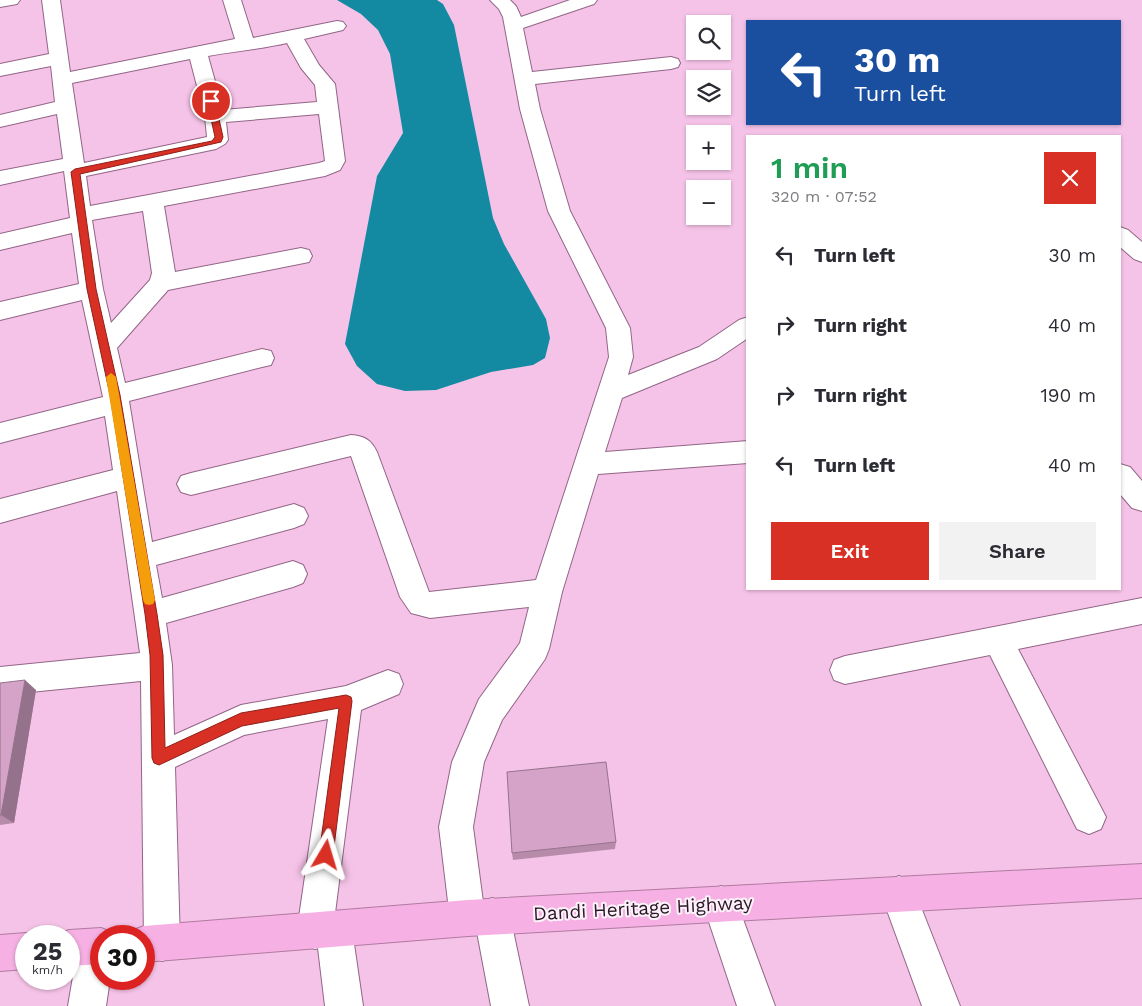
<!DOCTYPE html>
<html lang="en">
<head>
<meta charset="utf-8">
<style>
  :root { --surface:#fff; --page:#f2f2f3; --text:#2b2b33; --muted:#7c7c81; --accent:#d93025 }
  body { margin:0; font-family:"Work Sans",sans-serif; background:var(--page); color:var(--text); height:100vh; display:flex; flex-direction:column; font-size:19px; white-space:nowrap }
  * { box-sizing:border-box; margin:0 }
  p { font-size:16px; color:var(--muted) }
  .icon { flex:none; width:28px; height:28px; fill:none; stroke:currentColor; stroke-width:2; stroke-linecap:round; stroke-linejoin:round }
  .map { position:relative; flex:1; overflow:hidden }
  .details { position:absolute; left:746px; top:135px; width:375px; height:455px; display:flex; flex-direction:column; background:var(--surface); border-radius:0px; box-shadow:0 1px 4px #0004 }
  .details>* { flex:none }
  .banner { position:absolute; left:746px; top:20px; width:375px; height:105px; border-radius:0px; box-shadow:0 1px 4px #0004; background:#1a4fa0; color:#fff; overflow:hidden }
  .tools { position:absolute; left:686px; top:15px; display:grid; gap:10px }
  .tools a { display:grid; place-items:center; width:45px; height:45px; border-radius:0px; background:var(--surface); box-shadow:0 1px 4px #0004; font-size:25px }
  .speed { position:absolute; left:15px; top:925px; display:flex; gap:10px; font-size:25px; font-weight:700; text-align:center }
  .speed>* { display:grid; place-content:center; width:65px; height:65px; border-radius:50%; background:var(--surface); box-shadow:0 1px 4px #0004; line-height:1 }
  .speed small { font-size:12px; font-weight:400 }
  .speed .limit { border:8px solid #d22; background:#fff; color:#111 }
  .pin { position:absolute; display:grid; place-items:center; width:42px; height:42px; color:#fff; margin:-21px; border:2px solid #fff; border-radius:50%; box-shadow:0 1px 5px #0007 }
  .me { position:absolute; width:55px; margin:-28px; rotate:7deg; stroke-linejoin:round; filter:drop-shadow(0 0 4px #0008) }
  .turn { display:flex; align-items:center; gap:18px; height:105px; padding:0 25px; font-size:22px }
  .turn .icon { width:65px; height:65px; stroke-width:2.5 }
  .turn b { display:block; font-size:35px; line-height:42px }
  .round { display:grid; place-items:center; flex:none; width:52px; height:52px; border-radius:0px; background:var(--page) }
  .overview { display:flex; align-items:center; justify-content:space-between; height:85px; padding:0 25px }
  h1 { font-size:30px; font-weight:600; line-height:38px; color:#1e9e55 }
  .cta { display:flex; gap:10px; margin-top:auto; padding:10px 25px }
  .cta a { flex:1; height:58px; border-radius:0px; background:var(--accent); color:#fff; font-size:20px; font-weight:600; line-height:58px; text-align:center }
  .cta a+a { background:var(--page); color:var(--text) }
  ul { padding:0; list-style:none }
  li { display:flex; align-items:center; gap:15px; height:70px; padding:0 25px }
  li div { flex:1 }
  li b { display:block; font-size:19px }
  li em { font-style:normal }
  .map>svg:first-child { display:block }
  .water { fill:#148aa2 }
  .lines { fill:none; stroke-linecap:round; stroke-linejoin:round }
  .minor-casing { stroke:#926586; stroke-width:2 }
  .highway-casing { stroke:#af7ba1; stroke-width:2 }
  .minor { fill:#fff; fill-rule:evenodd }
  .highway { fill:#f6b0e3; fill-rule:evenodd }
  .wall { fill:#b78cab }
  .shaded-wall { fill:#95728b }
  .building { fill:#d5a3c7; stroke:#95728b }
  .route { fill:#d93025; stroke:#8d1f18 }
  .slow { fill:#f59e0b }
  .labels { text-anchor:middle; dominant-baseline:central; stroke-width:4; stroke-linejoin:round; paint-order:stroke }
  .near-street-label { font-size:19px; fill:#2a1826; stroke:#fdf2fa }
</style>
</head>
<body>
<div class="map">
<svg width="1142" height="1006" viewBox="0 0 1142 1006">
  <rect width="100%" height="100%" fill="#f6c3e8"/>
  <path class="water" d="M 337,0 L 437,0 L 443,4 L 454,25 L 493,218 L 504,244 L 546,319 L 550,338 L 545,358 L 533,365 L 491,372 L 436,390 L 405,391 L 377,384 L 357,366 L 345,344 L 377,176 L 403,133 L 390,54 L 378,30 L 361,14 Z"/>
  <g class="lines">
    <defs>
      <path id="minor" d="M 0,0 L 20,0 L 17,4 L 0,7 Z
        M 42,0 L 60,0 L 70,72 L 235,39 L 223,0 L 241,0 L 253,38 L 337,21 L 343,22 L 346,26 L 343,30 L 304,39 L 319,65 L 335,84 L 345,161 L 340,170 L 325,176 L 164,206 L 175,272 L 301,248 L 309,250 L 312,256 L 309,262 L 168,290 L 117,348 L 125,383 L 262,349 L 271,351 L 274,358 L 271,365 L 262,367 L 129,401 L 152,542 L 294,504 L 304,508 L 308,516 L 304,524 L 294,528 L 156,565 L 162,598 L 293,561 L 303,565 L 307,574 L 303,583 L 293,587 L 166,623 L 172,665 L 174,735 L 241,705 L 346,686 L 388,670 L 399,674 L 403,684 L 399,694 L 361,710 L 335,913 L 347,917 L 352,930 L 363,1006 L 325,1006 L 318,948 L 315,949 L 302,944 L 297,931 L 328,719 L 244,735 L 175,767 L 180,943 L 175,956 L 162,961 L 149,956 L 144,943 L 141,681 L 0,695 L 0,667 L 140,653 L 117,491 L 0,523 L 0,499 L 113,470 L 105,416 L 0,443 L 0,423 L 103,397 L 82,300 L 0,320 L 0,302 L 79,284 L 72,233 L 0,250 L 0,234 L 70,218 L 64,171 L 0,185 L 0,171 L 63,159 L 57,114 L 0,127 L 0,115 L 55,102 L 51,66 L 0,76 L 0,64 L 49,54 ZM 287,43 L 301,68 L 315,85 L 317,102 L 223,110 L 208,56 C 235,51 261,49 287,43 ZM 190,59 L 205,117 L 207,137 L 84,163 L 72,83 ZM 319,114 L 325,161 L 319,163 L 90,206 L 86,176 L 216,149 L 225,144 L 228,140 L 226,122 ZM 143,211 L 152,273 L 150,280 L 111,323 L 103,289 L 92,220 Z
        M 490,0 L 510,0 L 516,6 L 521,17 L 570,0 L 597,0 L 594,4 L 523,28 L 532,72 L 671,57 L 678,59 L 680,63 L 678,67 L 671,69 L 535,84 L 540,109 L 570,211 L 630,328 L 633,357 L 628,375 L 699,347 L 739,320 L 748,317 L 748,338 L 717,359 L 622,398 L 605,452 L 748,441 L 748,463 L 598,474 L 562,592 L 549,649 L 545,659 L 502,720 L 484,762 L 473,827 L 483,902 L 492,898 L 505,903 L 510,916 L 529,1006 L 491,1006 L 477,932 L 468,936 L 455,931 L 450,918 L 439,827 L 452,762 L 479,699 L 520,643 L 529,607 L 430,618 L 411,613 L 400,597 L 351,456 L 191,495 L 181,492 L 177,484 L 181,476 L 191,473 L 351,435 C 365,436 371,440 377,452 L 429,592 L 536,580 L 609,357 L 606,328 L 548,211 L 520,109 L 503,17 L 499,9 Z
        M 1120,227 L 1128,230 L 1142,242 L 1142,262 L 1134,259 L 1120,247 Z
        M 1120,464 L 1130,467 L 1142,481 L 1142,511 L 1132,508 L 1120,494 Z
        M 1142,598 L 1142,624 L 1018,649 L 1106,817 L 1101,829 L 1089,834 L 1077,829 L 990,655 L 845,684 L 834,680 L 830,670 L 834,660 L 845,656 Z
        M 899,876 L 911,882 L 960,1006 L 922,1006 L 881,894 L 887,882 Z
        M 721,886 L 733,892 L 775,1006 L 737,1006 L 703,904 L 709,892 Z
        M 96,929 L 110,936 L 101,936 L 101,979 L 110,979 L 106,1006 L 68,1006 L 78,947 L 83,934 Z"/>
      <path id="highway" d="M 1142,864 L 1142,898 L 468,936 L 144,962 L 144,936 L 129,936 L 131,931 L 144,926 L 468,900 Z
        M 101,928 L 114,933 L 115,936 L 101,936 L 101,964 L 69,966 L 69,936 L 56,935 L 69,930 Z
        M 26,933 L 34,936 L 26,936 L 26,969 L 0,971 L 0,935 Z"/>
    </defs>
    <use href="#minor" class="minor-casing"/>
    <use href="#highway" class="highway-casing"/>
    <use href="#minor" class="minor"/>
    <use href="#highway" class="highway"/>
  </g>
  <path class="wall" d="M 0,683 L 36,690 L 14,823 L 0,825 Z
    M 616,842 L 615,849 L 513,860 L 512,853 Z"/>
  <path class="shaded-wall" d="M 25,680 L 36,690 L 14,823 L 1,815 Z"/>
  <path class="building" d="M 25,680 L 1,815 L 0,815 L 0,683 Z
    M 606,762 L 616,842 L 512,853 L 507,772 Z"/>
  <path class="route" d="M 211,99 L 215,101 L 223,137 L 221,142 L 80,174 L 96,289 L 120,395 L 157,614 L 163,655 L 165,748 L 241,713 L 346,695 L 351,697 L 352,701 L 333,855 L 331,860 L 326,862 L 321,860 L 319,855 L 339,708 L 242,726 L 159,765 L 154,763 L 152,758 L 150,655 L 145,614 L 110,395 L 87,289 L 71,172 L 75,169 L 212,141 L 215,137 L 207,101 Z"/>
  <path class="slow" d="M 111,373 L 116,377 L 155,600 L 153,604 L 149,605 L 145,604 L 143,600 L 106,377 Z"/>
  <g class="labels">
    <g class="near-street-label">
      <text transform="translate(643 908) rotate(-3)">Dandi Heritage Highway</text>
    </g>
  </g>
</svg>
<div class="tools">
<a><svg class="icon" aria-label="search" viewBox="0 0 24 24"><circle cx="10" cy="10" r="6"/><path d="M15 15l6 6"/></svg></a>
<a><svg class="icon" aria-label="layers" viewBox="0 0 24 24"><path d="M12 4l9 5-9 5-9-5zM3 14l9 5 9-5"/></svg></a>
<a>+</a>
<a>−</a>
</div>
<div class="speed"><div>25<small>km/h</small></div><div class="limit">30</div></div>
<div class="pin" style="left:211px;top:101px;background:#d93025"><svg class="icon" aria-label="arrive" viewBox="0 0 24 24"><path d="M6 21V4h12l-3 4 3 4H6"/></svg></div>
<svg class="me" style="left:326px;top:855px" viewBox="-20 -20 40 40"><path d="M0-17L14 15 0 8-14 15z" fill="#d93025" stroke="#fff" stroke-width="4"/></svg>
<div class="banner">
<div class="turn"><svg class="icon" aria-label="left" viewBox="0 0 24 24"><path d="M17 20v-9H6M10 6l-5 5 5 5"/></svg><div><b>30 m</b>Turn left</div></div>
</div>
<section class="details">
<div class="overview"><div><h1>1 min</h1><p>320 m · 07:52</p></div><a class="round" style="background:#d93025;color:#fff"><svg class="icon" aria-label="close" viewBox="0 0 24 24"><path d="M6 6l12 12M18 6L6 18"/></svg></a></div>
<ul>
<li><svg class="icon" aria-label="left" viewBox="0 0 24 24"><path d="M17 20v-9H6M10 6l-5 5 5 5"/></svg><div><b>Turn left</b></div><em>30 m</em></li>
<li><svg class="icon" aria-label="right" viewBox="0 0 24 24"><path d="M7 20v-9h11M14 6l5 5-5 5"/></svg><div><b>Turn right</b></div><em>40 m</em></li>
<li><svg class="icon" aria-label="right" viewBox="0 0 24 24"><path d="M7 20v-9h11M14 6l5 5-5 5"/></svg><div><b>Turn right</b></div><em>190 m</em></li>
<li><svg class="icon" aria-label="left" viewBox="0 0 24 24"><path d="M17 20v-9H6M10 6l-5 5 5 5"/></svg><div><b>Turn left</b></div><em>40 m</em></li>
</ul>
<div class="cta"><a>Exit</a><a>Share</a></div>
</section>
</div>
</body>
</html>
